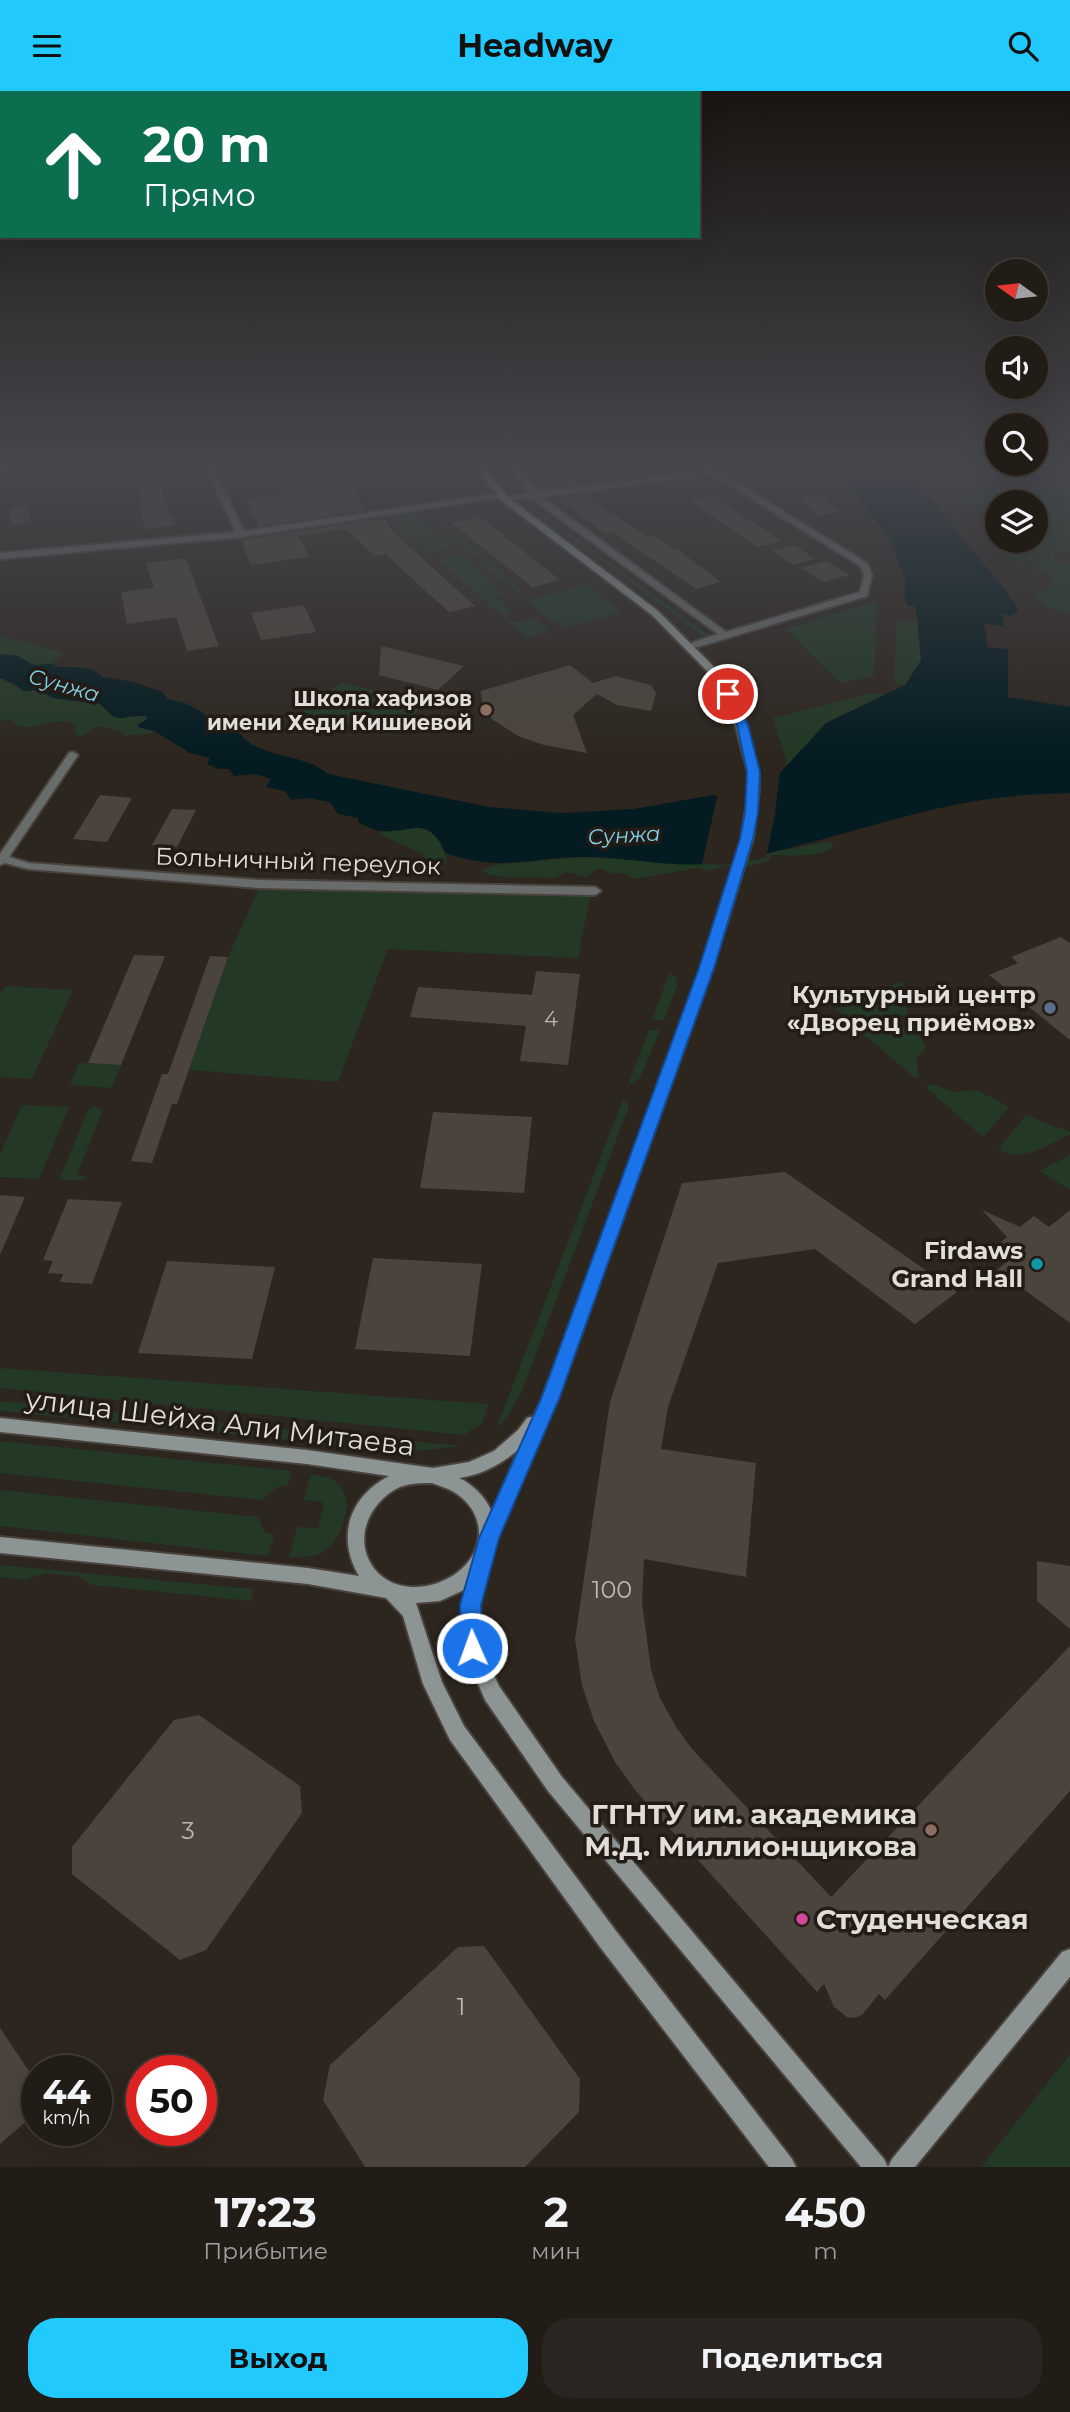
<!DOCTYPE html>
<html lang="ru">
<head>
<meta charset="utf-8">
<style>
  :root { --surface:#221c17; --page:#2a2520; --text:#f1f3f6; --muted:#a2a1a1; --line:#3f3a36; --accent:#22c9fd }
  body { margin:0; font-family:Montserrat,sans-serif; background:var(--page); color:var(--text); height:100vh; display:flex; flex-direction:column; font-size:26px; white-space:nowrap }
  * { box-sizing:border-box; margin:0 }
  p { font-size:23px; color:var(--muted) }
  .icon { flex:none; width:38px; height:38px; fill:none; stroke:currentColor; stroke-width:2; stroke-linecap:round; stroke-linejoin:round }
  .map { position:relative; height:2076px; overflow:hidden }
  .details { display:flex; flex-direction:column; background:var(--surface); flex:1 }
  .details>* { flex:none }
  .top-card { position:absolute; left:0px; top:0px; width:700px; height:147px; box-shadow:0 7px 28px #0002,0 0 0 2px var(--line); background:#0b6e4f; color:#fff; overflow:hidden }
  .needle { width:46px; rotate:284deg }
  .fabs { position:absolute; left:985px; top:168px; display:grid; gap:14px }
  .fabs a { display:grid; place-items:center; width:63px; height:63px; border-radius:50%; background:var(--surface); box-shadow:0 7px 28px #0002,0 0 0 2px var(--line); font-size:35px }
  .speed { position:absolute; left:21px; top:1964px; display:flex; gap:14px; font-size:35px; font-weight:700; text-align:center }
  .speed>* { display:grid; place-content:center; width:91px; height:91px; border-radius:50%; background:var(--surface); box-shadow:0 7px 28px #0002,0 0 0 2px var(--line); line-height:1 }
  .speed small { font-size:18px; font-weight:400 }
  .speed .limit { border:10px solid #d22; background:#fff; color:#111 }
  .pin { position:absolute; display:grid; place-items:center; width:60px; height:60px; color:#fff; margin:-30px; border:4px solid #fff; border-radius:50%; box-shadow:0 2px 7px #0007 }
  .me { position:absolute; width:77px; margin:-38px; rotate:358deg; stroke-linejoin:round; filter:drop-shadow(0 0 5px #0008) }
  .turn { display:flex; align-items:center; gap:24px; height:147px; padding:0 28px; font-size:32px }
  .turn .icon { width:91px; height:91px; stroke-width:2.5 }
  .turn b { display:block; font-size:49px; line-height:60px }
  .eta { display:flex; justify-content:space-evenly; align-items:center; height:119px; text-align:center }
  .eta b { font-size:42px; font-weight:700; line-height:49px }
  .cta { display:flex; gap:14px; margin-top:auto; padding:14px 28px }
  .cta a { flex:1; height:80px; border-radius:28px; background:var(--accent); color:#111; font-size:28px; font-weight:700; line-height:80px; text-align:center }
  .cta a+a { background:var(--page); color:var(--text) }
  header { display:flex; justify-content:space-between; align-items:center; height:91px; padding:0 28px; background:var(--accent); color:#111; font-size:32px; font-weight:700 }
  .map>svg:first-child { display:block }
  .green { fill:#233825 }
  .water { fill:#031b21 }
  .pier { fill:#2d261f }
  .building { fill:#4b443c }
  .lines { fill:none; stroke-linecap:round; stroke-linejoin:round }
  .street-casing { stroke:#4a433d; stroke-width:4 }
  .secondary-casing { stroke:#4a433d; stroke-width:4 }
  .street { fill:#686d6c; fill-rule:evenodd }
  .secondary { fill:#8c9594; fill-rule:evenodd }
  .route { fill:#1a73e8; stroke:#114b97; stroke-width:2 }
  .education-dot { fill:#8d6e63; stroke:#231c16; stroke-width:2.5 }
  .service-dot { fill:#5c6f8a; stroke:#231c16; stroke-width:2.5 }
  .culture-dot { fill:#0f9aa8; stroke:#231c16; stroke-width:2.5 }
  .hotel-dot { fill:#d1479c; stroke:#231c16; stroke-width:2.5 }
  .labels { text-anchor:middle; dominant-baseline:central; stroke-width:7; stroke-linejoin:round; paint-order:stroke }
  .far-water-label { font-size:21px; font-style:italic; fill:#81d1e7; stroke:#231c16 }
  .far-poi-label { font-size:21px; font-weight:bold; fill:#e2ddd8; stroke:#231c16; text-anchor:end }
  .number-label { font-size:21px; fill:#bcb7b1 }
  .street-label { font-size:24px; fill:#e2ddd8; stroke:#231c16 }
  .poi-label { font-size:24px; font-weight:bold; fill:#e2ddd8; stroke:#231c16; text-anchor:end }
  .near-number-label { font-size:24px; fill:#bcb7b1 }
  .near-street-label { font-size:28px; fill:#e2ddd8; stroke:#231c16 }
  .near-poi-label { font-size:28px; font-weight:bold; fill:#e2ddd8; stroke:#231c16; text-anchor:end }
</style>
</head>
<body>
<header><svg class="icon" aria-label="menu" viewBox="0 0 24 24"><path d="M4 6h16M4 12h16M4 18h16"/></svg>Headway<svg class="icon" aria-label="search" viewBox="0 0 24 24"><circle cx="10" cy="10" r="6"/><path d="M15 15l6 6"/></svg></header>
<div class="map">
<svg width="1070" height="2076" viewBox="0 0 1070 2076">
  <rect width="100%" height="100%" fill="#2d261f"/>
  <path class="green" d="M 943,376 L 1070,376 L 1070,458 L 1057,461 L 1054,465 L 1060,472 L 1070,475 L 1070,522 L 1046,516 L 1034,503 L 1051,495 L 1054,488 C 1042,483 1031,472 1020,469 L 1024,475 L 1014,474 L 998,454 L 1028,455 L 1028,452 L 1019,450 L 1036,450 L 1036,411 L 984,411 L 985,414 L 969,414 Z
    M 526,410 L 711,546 L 702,545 L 525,413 Z
    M 414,424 L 451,456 L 429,461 L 390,427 Z
    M 441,431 L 525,502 L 526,502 L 518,502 L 480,471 L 486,469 L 479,464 L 473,465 L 435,433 Z
    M 459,463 L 506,503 L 496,505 L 498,508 L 494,510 L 500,510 L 512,521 L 505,524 L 514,532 L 534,527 L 550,540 L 527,547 L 437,468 Z
    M 587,493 L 623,521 L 564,537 L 557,531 L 553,532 L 527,510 Z
    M 877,510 L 874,585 L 841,592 L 785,538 Z
    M 897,529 L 980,536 L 990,605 L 894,592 Z
    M 0,544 L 63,562 L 52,573 L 34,574 L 17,565 L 0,563 Z
    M 0,587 L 27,601 L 37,599 L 59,608 L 100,613 L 114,626 L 145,625 L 148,627 L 138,633 L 138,636 L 149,638 L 154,642 L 124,645 L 119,640 L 98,635 L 81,645 L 75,643 L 76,634 C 55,621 30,648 10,629 L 0,630 Z
    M 341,591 L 426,613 L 391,645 L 304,621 Z
    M 873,602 L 1070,630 L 791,684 L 773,627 Z
    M 415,736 C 434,739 446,752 447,772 L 439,774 L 431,772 L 422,763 L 378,742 Z
    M 831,750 L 834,755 C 819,768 790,764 772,764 L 768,770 L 748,776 L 725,775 L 711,780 L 697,777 L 634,788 L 624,782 L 613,783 L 599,777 L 585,786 L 567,781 L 552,788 C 535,783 492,791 481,779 L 495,774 L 582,766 L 711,773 Z
    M 259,797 L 590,805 L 578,867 L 388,858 L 338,991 L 189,979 L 228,866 Z
    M 669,882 L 676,887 L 677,895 L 664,929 L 652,929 Z
    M 903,890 L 908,924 L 849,930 L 835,918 Z
    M 5,895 L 73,899 L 32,988 L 0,986 L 0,904 Z
    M 912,935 L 927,956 L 916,968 L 919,985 L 915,987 L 861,941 Z
    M 649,939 L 660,939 L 640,987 L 627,996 Z
    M 79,972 L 121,974 L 112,997 L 70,994 Z
    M 931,993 L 956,1001 L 977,999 L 1009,1016 L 983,1046 L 925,996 Z
    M 623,1008 L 628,1013 L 628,1018 L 522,1300 L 507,1326 L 496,1338 Z
    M 22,1014 L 69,1016 L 39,1088 L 0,1086 L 0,1063 Z
    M 94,1015 L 103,1019 L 77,1084 L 86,1086 L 84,1090 L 59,1089 L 88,1019 Z
    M 1026,1024 L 1070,1041 L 1070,1043 C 1049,1054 1021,1072 998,1059 Z
    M 1070,1064 L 1070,1099 L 1039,1080 Z
    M 0,1277 L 489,1313 L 482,1332 L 464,1344 L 0,1297 Z
    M 0,1310 L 295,1339 L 292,1349 L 0,1320 Z
    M 320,1341 L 463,1355 L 417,1360 L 317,1352 Z
    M 0,1350 L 292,1380 L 287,1395 L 277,1396 L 262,1409 L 0,1382 Z
    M 311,1383 C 320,1385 330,1385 337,1392 C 357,1410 342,1450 321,1462 C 311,1467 300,1466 289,1466 L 297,1436 L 318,1437 L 324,1411 L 304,1409 Z
    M 0,1399 L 258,1426 L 265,1441 L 274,1444 L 268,1465 L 0,1435 Z
    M 0,1474 L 253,1498 L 251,1510 L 92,1494 L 80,1486 L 46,1482 L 25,1489 L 0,1486 Z
    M 1070,1963 L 1070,2076 L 981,2076 Z"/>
  <path class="water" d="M 837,376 L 905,376 L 1005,499 L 1019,520 L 1011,525 L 1003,523 L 1003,535 L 984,533 L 988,556 L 1008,558 L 1008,606 L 1070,616 L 1070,702 C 1034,703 999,705 964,712 C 880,728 800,760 715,772 C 673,778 625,765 582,766 C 527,767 501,781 445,762 C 428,722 413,743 380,740 C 373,739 365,734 359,732 L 358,727 L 338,723 L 330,711 L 308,707 L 291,709 L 285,700 L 266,696 L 271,688 L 256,683 L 234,685 L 229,678 L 218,678 L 207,673 L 210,667 L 190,662 L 154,640 L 138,636 L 138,634 L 148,628 L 145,625 C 118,624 121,635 100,613 L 53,607 L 38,599 L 23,600 L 16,594 L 0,587 L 0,563 L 17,565 L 34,574 L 52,573 L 58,576 L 76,576 L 93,579 L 103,586 L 134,591 L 162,601 L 168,608 L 185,612 L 202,621 L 213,632 L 236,638 C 257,670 302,660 328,683 L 489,716 L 562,722 L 634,718 L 713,704 L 731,708 L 778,692 L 780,682 L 826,632 L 905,594 L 921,569 L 916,516 L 907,514 L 904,504 L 906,492 L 890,449 Z"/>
  <path class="pier" d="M 780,677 L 775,723 L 766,767 L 722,774 L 702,773 L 718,702 L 731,704 L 754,700 L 775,690 Z"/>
  <path class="building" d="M 559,376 L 564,376 L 579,393 L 550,397 L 535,379 Z
    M 159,390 L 175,434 L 146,438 L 139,416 L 145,416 L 137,393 Z
    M 349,391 L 365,419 L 259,435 L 245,409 L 297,401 L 295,397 Z
    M 587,403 L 594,410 L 648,446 L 653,445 L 675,459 L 678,459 L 721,491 L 696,498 L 612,441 L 605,443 L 557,407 Z
    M 821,403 L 839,421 L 818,425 L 798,406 Z
    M 712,405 L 741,424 L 782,450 L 757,456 L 690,410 Z
    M 27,414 L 30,431 L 11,434 L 9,416 Z
    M 479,425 L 560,489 L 532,496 L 452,432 Z
    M 371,429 L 386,429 L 392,440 L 475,515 L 449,521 L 385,463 L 375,465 L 346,438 L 298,445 L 309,466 L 250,474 L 242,449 Z
    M 794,454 L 815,468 L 793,474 L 772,460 Z
    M 178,468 L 186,468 L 219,555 L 187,560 L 176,526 L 127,533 L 121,501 L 154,497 L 146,472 Z
    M 827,470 L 849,484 L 823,491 L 801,477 Z
    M 304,514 L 316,541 L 261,549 L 251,522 Z
    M 381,555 L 464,575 L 438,599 L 379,584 Z
    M 570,574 L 593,592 L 616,585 L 651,594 L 656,602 L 651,620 L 617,614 L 597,603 L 573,624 L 587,662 L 544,654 L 520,646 L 493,629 L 483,616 L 481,600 Z
    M 100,704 L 132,707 L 107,751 L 73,748 Z
    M 172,718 L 196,719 L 177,756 L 152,754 Z
    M 1061,846 L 1070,852 L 1070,949 L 989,884 L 1018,872 L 1011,866 Z
    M 134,864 L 165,865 L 121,974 L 88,972 Z
    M 210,865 L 228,866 L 177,1013 L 172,1013 L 152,1072 L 131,1070 L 162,983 L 168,983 Z
    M 536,880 L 580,883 L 568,974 L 520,970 L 526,935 L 410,926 L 418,896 L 532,904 Z
    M 433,1021 L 532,1026 L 524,1102 L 420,1097 Z
    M 785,1081 L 957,1201 L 915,1233 L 815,1158 L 718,1172 L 668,1316 L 661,1358 L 756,1372 L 746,1486 L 644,1468 L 642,1511 L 651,1579 L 660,1607 L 676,1636 L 692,1658 L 831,1806 L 1070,1555 L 1070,1700 L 885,1909 L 879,1903 L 862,1924 L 854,1927 L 847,1926 L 834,1916 L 824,1893 L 817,1901 L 635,1699 L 615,1671 L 594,1630 L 582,1594 L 575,1548 L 610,1311 L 682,1092 Z
    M 0,1104 L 25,1106 L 0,1164 Z
    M 68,1108 L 122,1111 L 92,1193 L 60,1191 L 63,1183 L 48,1182 L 53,1170 L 43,1169 Z
    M 982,1119 L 1020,1136 L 1034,1125 L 1049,1136 L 1070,1119 L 1070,1232 L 997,1179 L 1011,1167 L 995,1156 L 1007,1146 Z
    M 373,1167 L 482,1173 L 470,1265 L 355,1258 Z
    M 167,1170 L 275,1176 L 252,1268 L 138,1262 Z
    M 1037,1470 L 1070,1475 L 1070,1538 L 1037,1510 Z
    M 199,1624 L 300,1695 L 302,1722 L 206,1859 L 180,1869 L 72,1783 L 72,1756 L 174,1629 Z
    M 484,1855 L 580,1988 L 579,2021 L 525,2076 L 365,2076 L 323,2009 L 330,1974 L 458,1856 Z
    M 0,1937 L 37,1992 L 37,2021 L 0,2053 Z"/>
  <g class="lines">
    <defs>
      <path id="street" d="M 16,376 L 38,376 L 0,382 L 0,378 Z
        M 205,376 L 213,376 L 244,440 L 502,402 L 505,402 L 505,406 L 530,402 L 508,376 L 516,376 L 538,401 L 706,380 L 702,376 L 711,376 L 867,472 L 872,484 L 867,505 L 691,558 L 686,555 L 688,553 L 718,543 L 539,413 L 534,407 L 505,410 L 502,410 L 502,406 L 241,446 L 0,468 L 0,462 L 236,441 ZM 712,383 L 860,475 L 864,484 L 860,501 L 726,541 L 542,406 Z
        M 73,661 L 78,664 L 9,766 L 29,772 L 258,789 L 595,796 L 601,800 L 595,804 L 258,797 L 28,778 L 5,772 L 0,774 L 0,763 L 69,662 Z"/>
      <path id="secondary" d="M 475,376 L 483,376 L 508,406 L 658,520 L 717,579 L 741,618 L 747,634 L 758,681 L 759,699 L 753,748 L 713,877 L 558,1308 L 496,1451 L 480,1514 L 481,1557 L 499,1595 L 562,1686 L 884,2068 L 888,2076 L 861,2076 L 548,1700 L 485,1609 L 463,1557 L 462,1514 L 466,1498 L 440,1510 L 416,1512 L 442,1591 L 464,1635 L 616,1840 L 792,2068 L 796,2076 L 769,2076 L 600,1856 L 450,1649 L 423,1593 L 403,1525 L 386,1507 L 308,1493 L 0,1462 L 0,1446 L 308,1477 L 359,1485 C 336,1446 349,1406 389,1385 L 307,1373 L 0,1341 L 0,1327 L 307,1359 L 433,1377 L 469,1371 L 494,1360 L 518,1339 L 527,1327 L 534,1325 L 542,1308 L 701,877 L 741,748 L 749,699 L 748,681 L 731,618 L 710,583 L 652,524 L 502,410 ZM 519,1358 L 492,1421 C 485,1406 474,1394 459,1387 C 482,1384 502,1373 519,1358 ZM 432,1392 C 440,1395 450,1398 457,1403 C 470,1412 479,1426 479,1443 C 476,1495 391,1519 368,1467 C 356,1439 374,1408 400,1396 C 410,1392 422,1392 432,1392 Z
        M 1070,1858 L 1070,1886 L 915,2076 L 888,2076 L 892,2068 L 1062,1861 Z"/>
    </defs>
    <use href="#street" class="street-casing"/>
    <use href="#secondary" class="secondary-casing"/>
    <use href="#street" class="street"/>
    <use href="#secondary" class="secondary"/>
  </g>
  <linearGradient id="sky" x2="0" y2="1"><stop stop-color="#191511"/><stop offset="0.56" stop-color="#46474d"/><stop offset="1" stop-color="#46474d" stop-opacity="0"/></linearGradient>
  <rect width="1070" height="666" fill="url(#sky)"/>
  <path class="route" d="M 724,601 L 732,601 L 748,634 L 760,681 L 758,721 L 753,748 L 714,877 L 559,1308 L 499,1447 L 481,1514 L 483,1557 L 480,1564 L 472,1567 L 465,1564 L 461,1557 L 460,1514 L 479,1447 L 541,1308 L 699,877 L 740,748 L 745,721 L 747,681 L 737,634 L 722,603 Z"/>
  <g class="education-dot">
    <circle cx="486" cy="619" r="7"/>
    <circle cx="931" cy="1739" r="7"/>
  </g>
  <circle class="service-dot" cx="1050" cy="917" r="7"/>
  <circle class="culture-dot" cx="1037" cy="1173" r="7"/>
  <circle class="hotel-dot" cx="802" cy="1828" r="7"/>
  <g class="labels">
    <g class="far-water-label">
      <text transform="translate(64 594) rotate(16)">Сунжа</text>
      <text transform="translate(624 744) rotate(-3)">Сунжа</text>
    </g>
    <g class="far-poi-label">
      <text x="472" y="607">Школа хафизов<tspan x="472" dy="24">имени Хеди Кишиевой</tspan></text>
    </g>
    <g class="number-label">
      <text x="551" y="927">4</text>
    </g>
    <g class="street-label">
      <text transform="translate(298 770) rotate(2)">Больничный переулок</text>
    </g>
    <g class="poi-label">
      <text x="1036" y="903">Культурный центр<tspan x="1036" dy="28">«Дворец приёмов»</tspan></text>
      <text x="1023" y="1159">Firdaws<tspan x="1023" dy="28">Grand Hall</tspan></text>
    </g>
    <g class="near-number-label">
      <text x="612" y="1498">100</text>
      <text x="188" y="1739">3</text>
      <text x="461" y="1915">1</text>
    </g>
    <g class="near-street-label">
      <text transform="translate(220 1331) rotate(7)">улица Шейха Али Митаева</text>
    </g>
    <g class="near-poi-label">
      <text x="917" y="1723">ГГНТУ им. академика<tspan x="917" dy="32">М.Д. Миллионщикова</tspan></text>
      <text x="816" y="1828" text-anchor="start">Студенческая</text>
    </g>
  </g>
</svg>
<div class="fabs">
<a><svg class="needle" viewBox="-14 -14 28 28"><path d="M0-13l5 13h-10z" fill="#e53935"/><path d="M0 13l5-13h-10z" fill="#a2a1a1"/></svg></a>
<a><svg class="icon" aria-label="sound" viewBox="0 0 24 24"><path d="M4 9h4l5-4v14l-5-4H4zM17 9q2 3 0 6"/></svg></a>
<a><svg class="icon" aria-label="search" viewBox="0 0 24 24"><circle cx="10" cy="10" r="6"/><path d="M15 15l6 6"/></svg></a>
<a><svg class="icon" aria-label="layers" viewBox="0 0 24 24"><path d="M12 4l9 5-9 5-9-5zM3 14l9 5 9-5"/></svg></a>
</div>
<div class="speed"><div>44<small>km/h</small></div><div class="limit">50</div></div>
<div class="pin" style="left:728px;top:603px;background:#d93025"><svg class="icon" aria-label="arrive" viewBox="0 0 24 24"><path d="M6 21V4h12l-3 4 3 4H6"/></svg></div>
<svg class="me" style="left:472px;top:1557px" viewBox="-20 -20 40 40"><circle r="17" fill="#1a73e8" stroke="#fff" stroke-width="3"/><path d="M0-11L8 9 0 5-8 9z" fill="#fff"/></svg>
<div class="top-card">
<div class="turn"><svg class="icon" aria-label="ahead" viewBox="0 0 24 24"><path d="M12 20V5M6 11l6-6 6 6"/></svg><div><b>20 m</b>Прямо</div></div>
</div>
</div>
<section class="details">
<div class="eta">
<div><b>17:23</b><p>Прибытие</p></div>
<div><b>2</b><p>мин</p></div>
<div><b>450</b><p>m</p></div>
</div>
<div class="cta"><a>Выход</a><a>Поделиться</a></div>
</section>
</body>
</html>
